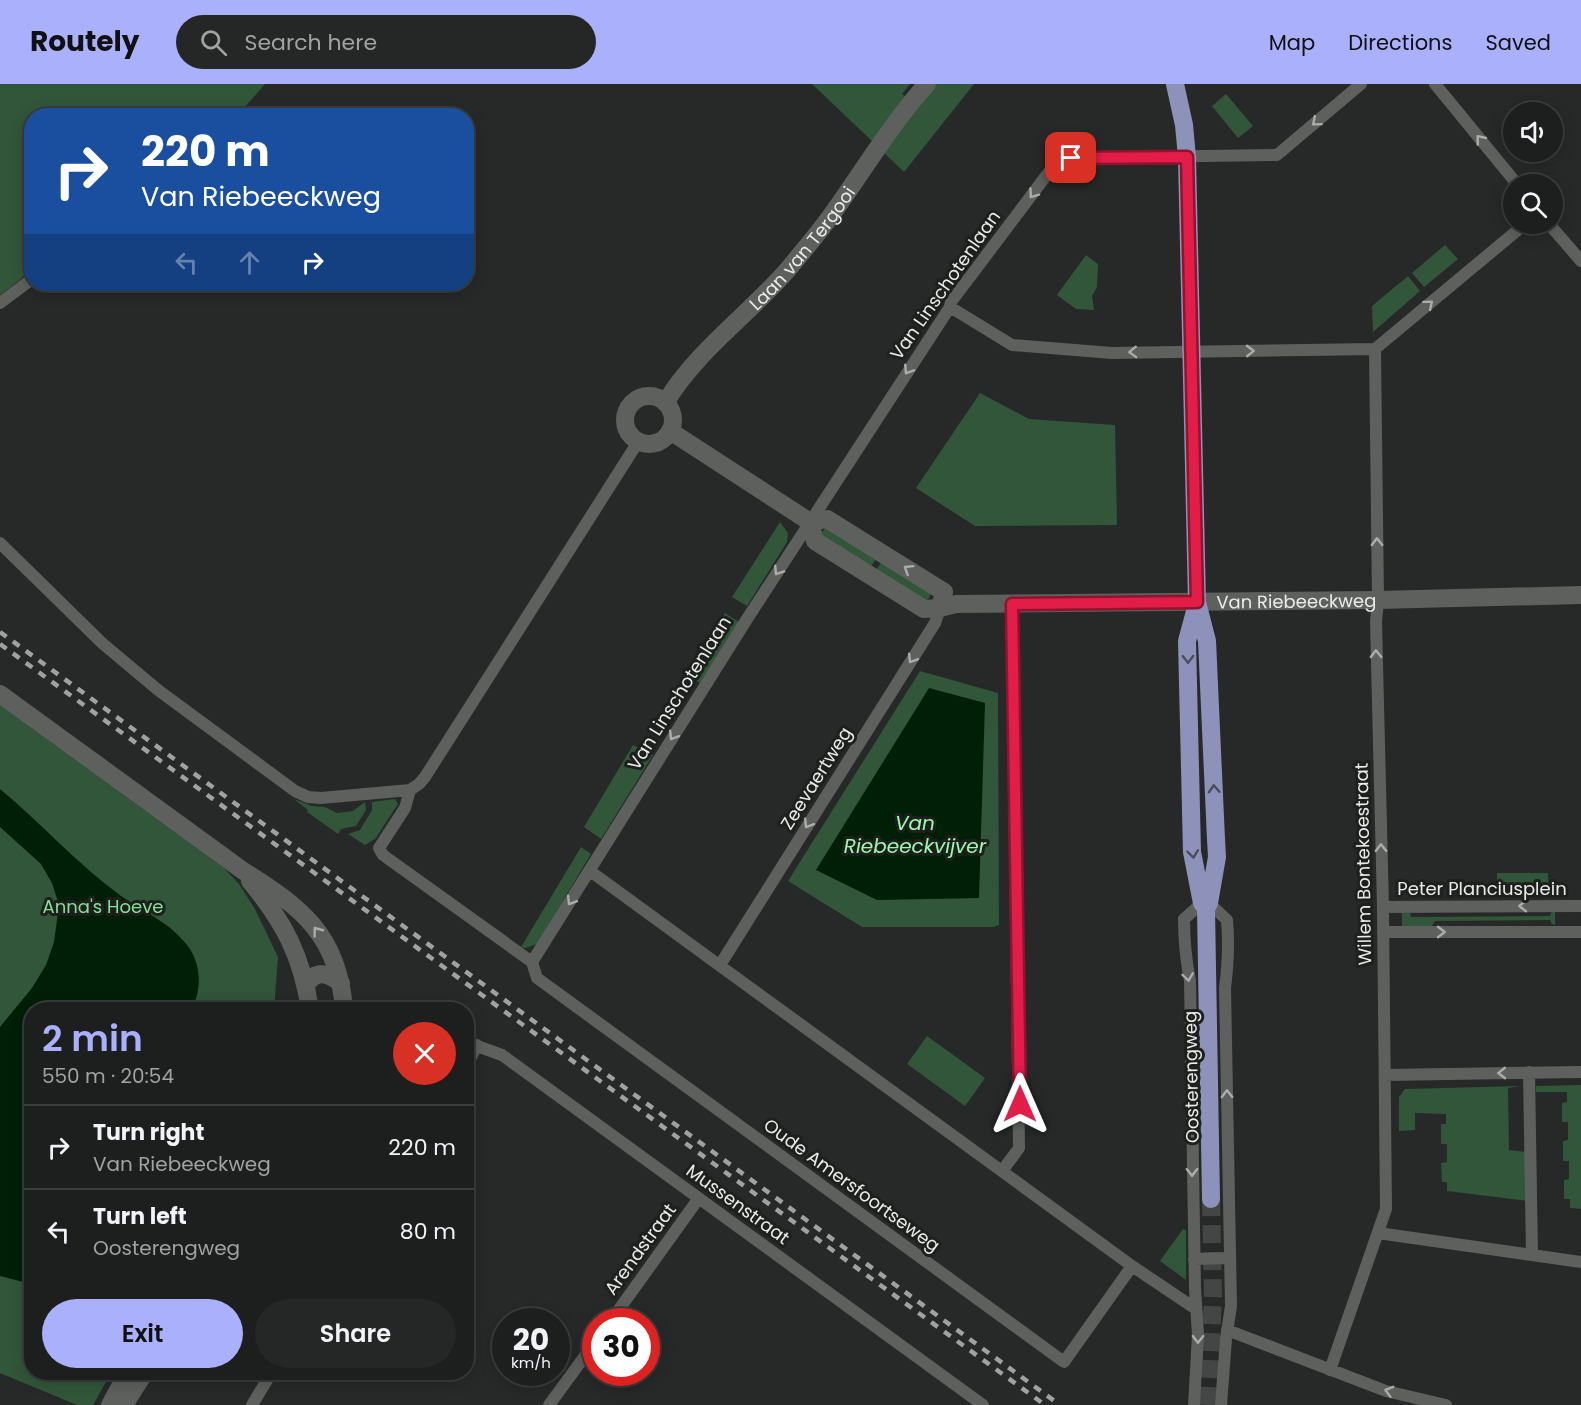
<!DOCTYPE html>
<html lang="en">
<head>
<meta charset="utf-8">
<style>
  :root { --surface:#1c1f1d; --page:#252726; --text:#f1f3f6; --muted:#a0a2a4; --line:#3a3d3b; --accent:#aab0fc }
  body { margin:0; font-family:Poppins,sans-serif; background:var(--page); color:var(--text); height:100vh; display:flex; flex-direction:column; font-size:22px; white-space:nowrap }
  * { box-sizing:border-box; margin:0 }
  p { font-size:20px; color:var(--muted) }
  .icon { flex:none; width:33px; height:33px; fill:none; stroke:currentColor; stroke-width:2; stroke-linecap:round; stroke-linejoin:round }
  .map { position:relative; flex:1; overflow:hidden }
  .drawer { position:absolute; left:24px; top:918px; width:450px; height:378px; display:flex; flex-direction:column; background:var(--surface); border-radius:24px; box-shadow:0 3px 15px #0003,0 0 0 2px var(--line) }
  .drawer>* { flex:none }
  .hud { position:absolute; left:24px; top:24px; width:450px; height:183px; border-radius:24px; box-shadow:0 3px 15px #0003,0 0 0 2px var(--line); background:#1a4fa0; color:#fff; overflow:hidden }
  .buttons { position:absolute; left:1503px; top:18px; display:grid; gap:12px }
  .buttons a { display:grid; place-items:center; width:60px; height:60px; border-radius:50%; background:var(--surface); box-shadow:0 3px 15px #0003,0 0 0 2px var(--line); font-size:30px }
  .speed { position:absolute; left:492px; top:1224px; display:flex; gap:12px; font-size:30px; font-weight:700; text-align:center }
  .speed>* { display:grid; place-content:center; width:78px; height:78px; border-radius:50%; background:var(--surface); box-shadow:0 3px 15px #0003,0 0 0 2px var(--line); line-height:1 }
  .speed small { font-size:15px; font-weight:400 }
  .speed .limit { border:9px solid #d22; background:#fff; color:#111 }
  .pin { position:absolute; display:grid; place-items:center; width:51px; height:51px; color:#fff; margin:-26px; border-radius:12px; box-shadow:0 3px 9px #0006 }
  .me { position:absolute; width:66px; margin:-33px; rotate:0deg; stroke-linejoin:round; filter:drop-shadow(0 0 4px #0008) }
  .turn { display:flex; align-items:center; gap:21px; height:126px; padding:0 18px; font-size:27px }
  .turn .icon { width:78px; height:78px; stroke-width:2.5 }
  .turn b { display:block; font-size:42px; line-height:51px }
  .lanes { display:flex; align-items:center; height:57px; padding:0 18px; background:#0003; justify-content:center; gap:30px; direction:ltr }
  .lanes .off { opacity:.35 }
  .round { display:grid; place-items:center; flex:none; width:63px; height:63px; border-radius:32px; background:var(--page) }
  .head { display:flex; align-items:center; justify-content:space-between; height:102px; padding:0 18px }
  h1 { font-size:36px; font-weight:600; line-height:45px; color:var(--accent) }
  .cta { display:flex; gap:12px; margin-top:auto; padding:12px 18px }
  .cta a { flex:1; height:69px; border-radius:36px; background:var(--accent); color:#111; font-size:24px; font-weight:600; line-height:69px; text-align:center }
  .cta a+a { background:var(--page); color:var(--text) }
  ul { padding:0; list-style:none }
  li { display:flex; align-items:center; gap:18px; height:84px; padding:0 18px; border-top:2px solid var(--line) }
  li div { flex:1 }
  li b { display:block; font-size:22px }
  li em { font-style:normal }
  header { display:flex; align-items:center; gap:36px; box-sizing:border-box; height:84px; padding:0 30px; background:var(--accent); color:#111 }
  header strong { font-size:28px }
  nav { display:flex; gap:33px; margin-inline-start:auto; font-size:21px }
  .search { width:420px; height:54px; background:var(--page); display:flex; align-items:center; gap:15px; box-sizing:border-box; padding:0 21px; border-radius:33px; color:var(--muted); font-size:22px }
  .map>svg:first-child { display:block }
  .green { fill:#325639 }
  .water { fill:#001f06 }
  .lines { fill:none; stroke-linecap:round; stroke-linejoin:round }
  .primary-tunnel { stroke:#434644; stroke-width:18; stroke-dasharray:18 9; stroke-linecap:butt }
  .street { stroke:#5d605d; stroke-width:12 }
  .secondary { stroke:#5d605d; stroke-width:18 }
  .primary { stroke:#8e92ba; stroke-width:18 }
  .rail { stroke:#9fa2a0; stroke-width:4.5; stroke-dasharray:8 8; stroke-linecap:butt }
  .oneway { stroke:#abadab }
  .oneway2 { stroke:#4a4e5c }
  .route-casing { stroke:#92132f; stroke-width:15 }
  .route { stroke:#e11d48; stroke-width:10 }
  .labels { text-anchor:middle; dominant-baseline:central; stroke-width:6; stroke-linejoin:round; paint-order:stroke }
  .street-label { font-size:18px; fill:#eaeceb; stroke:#1d201d }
  .park-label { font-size:18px; fill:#85e097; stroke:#1d201d }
  .water-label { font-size:20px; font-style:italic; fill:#9ef9ae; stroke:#1d201d }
</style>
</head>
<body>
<header>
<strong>Routely</strong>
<div class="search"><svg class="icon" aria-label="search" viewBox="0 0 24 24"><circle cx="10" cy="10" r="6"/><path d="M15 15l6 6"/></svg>Search here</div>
<nav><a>Map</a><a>Directions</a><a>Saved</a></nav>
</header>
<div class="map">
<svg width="1581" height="1321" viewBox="0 0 1581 1321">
  <rect width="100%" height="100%" fill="#262927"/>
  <path class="green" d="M 0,0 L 265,0 L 238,31 L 32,32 L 31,184 L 21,195 L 0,211 Z
    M 812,0 L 910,0 L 902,10 L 906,13 L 873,58 Z
    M 936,0 L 974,0 L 904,88 L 883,68 Z
    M 1226,10 L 1253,42 L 1238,54 L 1212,22 Z
    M 1445,161 L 1458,175 L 1424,203 L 1412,189 Z
    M 1086,171 L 1098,180 L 1097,203 L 1092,212 L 1094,226 L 1076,225 L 1057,211 Z
    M 1408,192 L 1420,207 L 1373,248 L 1372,222 Z
    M 980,309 L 1029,335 L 1115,341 L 1117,441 L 975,442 L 916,404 Z
    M 780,438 L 788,449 L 787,458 L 747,522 L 732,513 Z
    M 826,442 L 877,473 L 870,484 L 820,452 Z
    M 882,477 L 932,509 L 925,520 L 875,488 Z
    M 725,529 L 739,538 L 700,599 L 685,590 Z
    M 920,587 L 998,609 L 999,841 L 993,843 L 862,843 L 788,797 Z
    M 0,621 L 224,784 L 239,800 L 255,825 L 278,873 L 274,925 L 32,926 L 32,1288 L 111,1289 L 93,1321 L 77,1321 L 0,1289 Z
    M 633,661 L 653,671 L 601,755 L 584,743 Z
    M 294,715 L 312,722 L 325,723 L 337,729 L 353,727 L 365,718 L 366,726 L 356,742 L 341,745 L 338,750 L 307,728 L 308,726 Z
    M 395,715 L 398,720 L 375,755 L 365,761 L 348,750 L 360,746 L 372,726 L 372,718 Z
    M 581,763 L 591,770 L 537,860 L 526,864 L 521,863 Z
    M 1497,789 L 1548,789 L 1549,807 L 1497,807 Z
    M 1552,827 L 1555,827 L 1555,841 L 1552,840 L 1550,836 L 1435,837 L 1432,842 L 1402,842 L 1402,829 L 1410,829 L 1411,833 L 1550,832 Z
    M 927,952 L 985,994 L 965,1022 L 907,980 Z
    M 1581,1001 L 1581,1125 L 1570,1124 L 1570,1115 L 1564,1115 L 1564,1096 L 1569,1095 L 1569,1077 L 1563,1077 L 1563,1057 L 1568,1056 L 1568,1038 L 1562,1038 L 1562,1019 L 1567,1018 L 1567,1008 L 1536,1008 L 1536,1002 Z
    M 1521,1002 L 1508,1004 L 1509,1066 L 1527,1068 L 1528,1117 L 1447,1107 L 1447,1098 L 1442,1098 L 1441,1079 L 1447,1078 L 1447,1060 L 1441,1060 L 1441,1040 L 1446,1040 L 1446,1030 L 1415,1029 L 1415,1046 L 1399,1047 L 1399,1013 L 1405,1005 Z
    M 1183,1145 L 1186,1146 L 1186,1196 L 1160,1177 Z"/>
  <path class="water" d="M 929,604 L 985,619 L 979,814 L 877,816 L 816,786 Z
    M 0,705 C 41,739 77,780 121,812 C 145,829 172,839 190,865 C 201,882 202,908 191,925 L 32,926 L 31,1200 L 0,1192 L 0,943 L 32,904 L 46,881 L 54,858 L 59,821 L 52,799 L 41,780 L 0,743 Z"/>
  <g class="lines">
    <path class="primary-tunnel" d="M 1208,1321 L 1213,1212 L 1211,1115"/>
    <path class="street" d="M 1435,0 L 1517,100
      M 1549,140 L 1581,177
      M 0,219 L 32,195
      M 950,223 L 1012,261 L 1112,269 L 1375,265 L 1525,140
      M 0,459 L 102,559 L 158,606 L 295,707 L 308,713 L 321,714 L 410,706
      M 590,787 L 1132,1182 L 1196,1225
      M 1209,819 L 1227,836 C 1229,859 1228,881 1225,904 L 1231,1222 L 1226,1255 L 1221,1321
      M 1383,823 L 1581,822
      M 1383,848 L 1581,848
      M 532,878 L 747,535 L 950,223 L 951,218 L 1055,80 L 1071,74 L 1277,71 L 1361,0
      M 532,878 L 537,894 L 1064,1278 L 1132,1182
      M 532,878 L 383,771 L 379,764 L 405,724 L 410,706 L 419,700 L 425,693 L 638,358
      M 720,881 L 935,539 L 940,524
      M 466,958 L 502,971 L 983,1321
      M 466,983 L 477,961
      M 1529,988 L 1532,1171
      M 1385,991 L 1581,988
      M 1002,1087 L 1019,1064 L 1012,520
      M 1378,1149 L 1581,1178
      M 1194,1175 L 1229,1174
      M 610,1238 L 699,1114
      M 1227,1246 L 1386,1307 L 1446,1321
      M 1330,1286 L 1386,1125 L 1383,823 L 1376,538 L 1378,516 L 1375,265
      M 252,1321 L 272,1288
      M 549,1321 L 596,1257
      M 1194,1321 L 1198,1251 L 1195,1204 L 1190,897 C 1186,876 1184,857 1184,835 L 1202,819"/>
    <g class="secondary">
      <circle cx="649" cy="336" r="24"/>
      <path id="s1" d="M 666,318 C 695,268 752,228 790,183 C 803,167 817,151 830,133 C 862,89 890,41 927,0"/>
      <path id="s2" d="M 670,347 L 810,438 L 815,457 L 924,525 L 940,524 L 956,520 L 1378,516 L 1581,511"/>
      <path d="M 810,438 L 827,435 L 944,508 L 940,524"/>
      <path d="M 0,610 L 242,786 C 301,823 339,851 344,926"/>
      <path d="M 250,797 C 284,838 302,872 310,926"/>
      <path d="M 306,901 C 316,885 327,889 341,899"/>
      <path d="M 110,1321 L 128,1288"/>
      <path d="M 124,1321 L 145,1288"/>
    </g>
    <path class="primary" d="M 1175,0 L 1184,41 L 1187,73 L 1197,518 L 1207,557 L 1216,755 L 1217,773 L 1209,819 L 1206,825 L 1211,1115
      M 1197,520 L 1187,557 L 1192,768 L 1202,819 L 1206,824"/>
    <path class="rail" d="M 0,548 L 1060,1321
      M 0,560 L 1045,1321"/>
  </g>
  <defs><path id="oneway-chevron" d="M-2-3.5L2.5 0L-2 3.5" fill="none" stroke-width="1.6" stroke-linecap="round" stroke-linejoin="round" transform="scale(1.5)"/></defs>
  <g class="oneway">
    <use href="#oneway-chevron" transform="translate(1316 38) rotate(140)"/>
    <use href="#oneway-chevron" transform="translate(1480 55) rotate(-129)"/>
    <use href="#oneway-chevron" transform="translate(1033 110) rotate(126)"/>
    <use href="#oneway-chevron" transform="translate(1429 220) rotate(-40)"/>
    <use href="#oneway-chevron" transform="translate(1250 267) rotate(-1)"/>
    <use href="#oneway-chevron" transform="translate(1133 268) rotate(178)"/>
    <use href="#oneway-chevron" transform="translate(908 286) rotate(123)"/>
    <use href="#oneway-chevron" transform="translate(1377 458) rotate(-91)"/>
    <use href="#oneway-chevron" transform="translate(908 485) rotate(-148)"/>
    <use href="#oneway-chevron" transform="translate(778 487) rotate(123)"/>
    <use href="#oneway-chevron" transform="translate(1376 570) rotate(-91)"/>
    <use href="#oneway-chevron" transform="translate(912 575) rotate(122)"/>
    <use href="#oneway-chevron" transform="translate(673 652) rotate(122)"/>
    <use href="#oneway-chevron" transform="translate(808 740) rotate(122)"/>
    <use href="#oneway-chevron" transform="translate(1381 764) rotate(-91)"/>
    <use href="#oneway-chevron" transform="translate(571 817) rotate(122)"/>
    <use href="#oneway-chevron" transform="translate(1523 822) rotate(180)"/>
    <use href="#oneway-chevron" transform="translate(317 847) rotate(-127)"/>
    <use href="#oneway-chevron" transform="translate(1441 848)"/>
    <use href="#oneway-chevron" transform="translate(1188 893) rotate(82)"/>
    <use href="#oneway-chevron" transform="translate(1502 989) rotate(179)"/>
    <use href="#oneway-chevron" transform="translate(1227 1010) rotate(-91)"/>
    <use href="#oneway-chevron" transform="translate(1192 1088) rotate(89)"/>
    <use href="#oneway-chevron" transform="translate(1198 1255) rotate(91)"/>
    <use href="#oneway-chevron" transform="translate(1389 1307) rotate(-164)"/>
  </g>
  <g class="oneway2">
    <use href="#oneway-chevron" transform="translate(1188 575) rotate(89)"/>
    <use href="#oneway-chevron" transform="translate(1214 705) rotate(-93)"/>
    <use href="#oneway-chevron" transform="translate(1193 770) rotate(83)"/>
  </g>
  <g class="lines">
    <defs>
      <path id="route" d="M 1020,1020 L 1012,520 L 1197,518 L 1187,73 L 1071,74"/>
    </defs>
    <use href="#route" class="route-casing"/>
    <use href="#route" class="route"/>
  </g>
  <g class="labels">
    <g class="street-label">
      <text stroke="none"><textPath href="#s1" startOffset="206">Laan van Tergooi</textPath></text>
      <text transform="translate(945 201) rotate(-55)">Van Linschotenlaan</text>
      <text stroke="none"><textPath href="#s2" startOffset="688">Van Riebeeckweg</textPath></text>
      <text transform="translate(679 609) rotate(-58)">Van Linschotenlaan</text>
      <text transform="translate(816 694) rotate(-58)">Zeevaertweg</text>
      <text transform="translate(1363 780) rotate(-91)">Willem Bontekoestraat</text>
      <text x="1482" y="804">Peter Planciusplein</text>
      <text transform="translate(1191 993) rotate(-91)">Oosterengweg</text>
      <text transform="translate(852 1101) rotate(36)">Oude Amersfoortseweg</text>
      <text transform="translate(738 1120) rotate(36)">Mussenstraat</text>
      <text transform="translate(640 1165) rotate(-54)">Arendstraat</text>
    </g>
    <g class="park-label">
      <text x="103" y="822">Anna's Hoeve</text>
    </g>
    <g class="water-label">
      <text x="915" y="739">Van<tspan x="915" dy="23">Riebeeckvijver</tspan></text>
    </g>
  </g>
</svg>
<div class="buttons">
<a><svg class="icon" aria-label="sound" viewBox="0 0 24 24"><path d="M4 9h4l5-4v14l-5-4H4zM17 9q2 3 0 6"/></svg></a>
<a><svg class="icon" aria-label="search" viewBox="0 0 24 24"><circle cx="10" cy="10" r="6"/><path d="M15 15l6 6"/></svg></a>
</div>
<div class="speed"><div>20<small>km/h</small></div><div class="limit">30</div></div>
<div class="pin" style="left:1071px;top:74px;background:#d93025"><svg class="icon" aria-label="arrive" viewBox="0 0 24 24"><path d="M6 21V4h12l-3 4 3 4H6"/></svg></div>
<svg class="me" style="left:1020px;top:1020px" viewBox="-20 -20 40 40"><path d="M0-17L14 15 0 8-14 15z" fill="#e11d48" stroke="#fff" stroke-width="4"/></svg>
<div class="hud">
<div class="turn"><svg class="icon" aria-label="right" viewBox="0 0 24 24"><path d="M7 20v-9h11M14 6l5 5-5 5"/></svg><div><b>220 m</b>Van Riebeeckweg</div></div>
<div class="lanes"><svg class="icon off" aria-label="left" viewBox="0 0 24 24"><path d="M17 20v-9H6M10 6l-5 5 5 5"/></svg><svg class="icon off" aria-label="ahead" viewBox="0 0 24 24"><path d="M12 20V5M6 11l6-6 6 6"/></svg><svg class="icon" aria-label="right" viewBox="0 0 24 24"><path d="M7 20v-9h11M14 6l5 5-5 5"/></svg></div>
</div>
<section class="drawer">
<div class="head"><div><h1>2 min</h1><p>550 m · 20:54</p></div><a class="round" style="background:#d93025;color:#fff"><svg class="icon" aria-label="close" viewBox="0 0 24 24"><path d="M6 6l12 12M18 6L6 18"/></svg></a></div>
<ul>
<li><svg class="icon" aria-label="right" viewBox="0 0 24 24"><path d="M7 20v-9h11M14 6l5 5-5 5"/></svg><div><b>Turn right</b><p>Van Riebeeckweg</p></div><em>220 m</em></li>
<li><svg class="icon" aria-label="left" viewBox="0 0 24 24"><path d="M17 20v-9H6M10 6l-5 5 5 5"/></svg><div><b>Turn left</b><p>Oosterengweg</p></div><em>80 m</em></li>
</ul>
<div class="cta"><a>Exit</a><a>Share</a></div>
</section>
</div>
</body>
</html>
